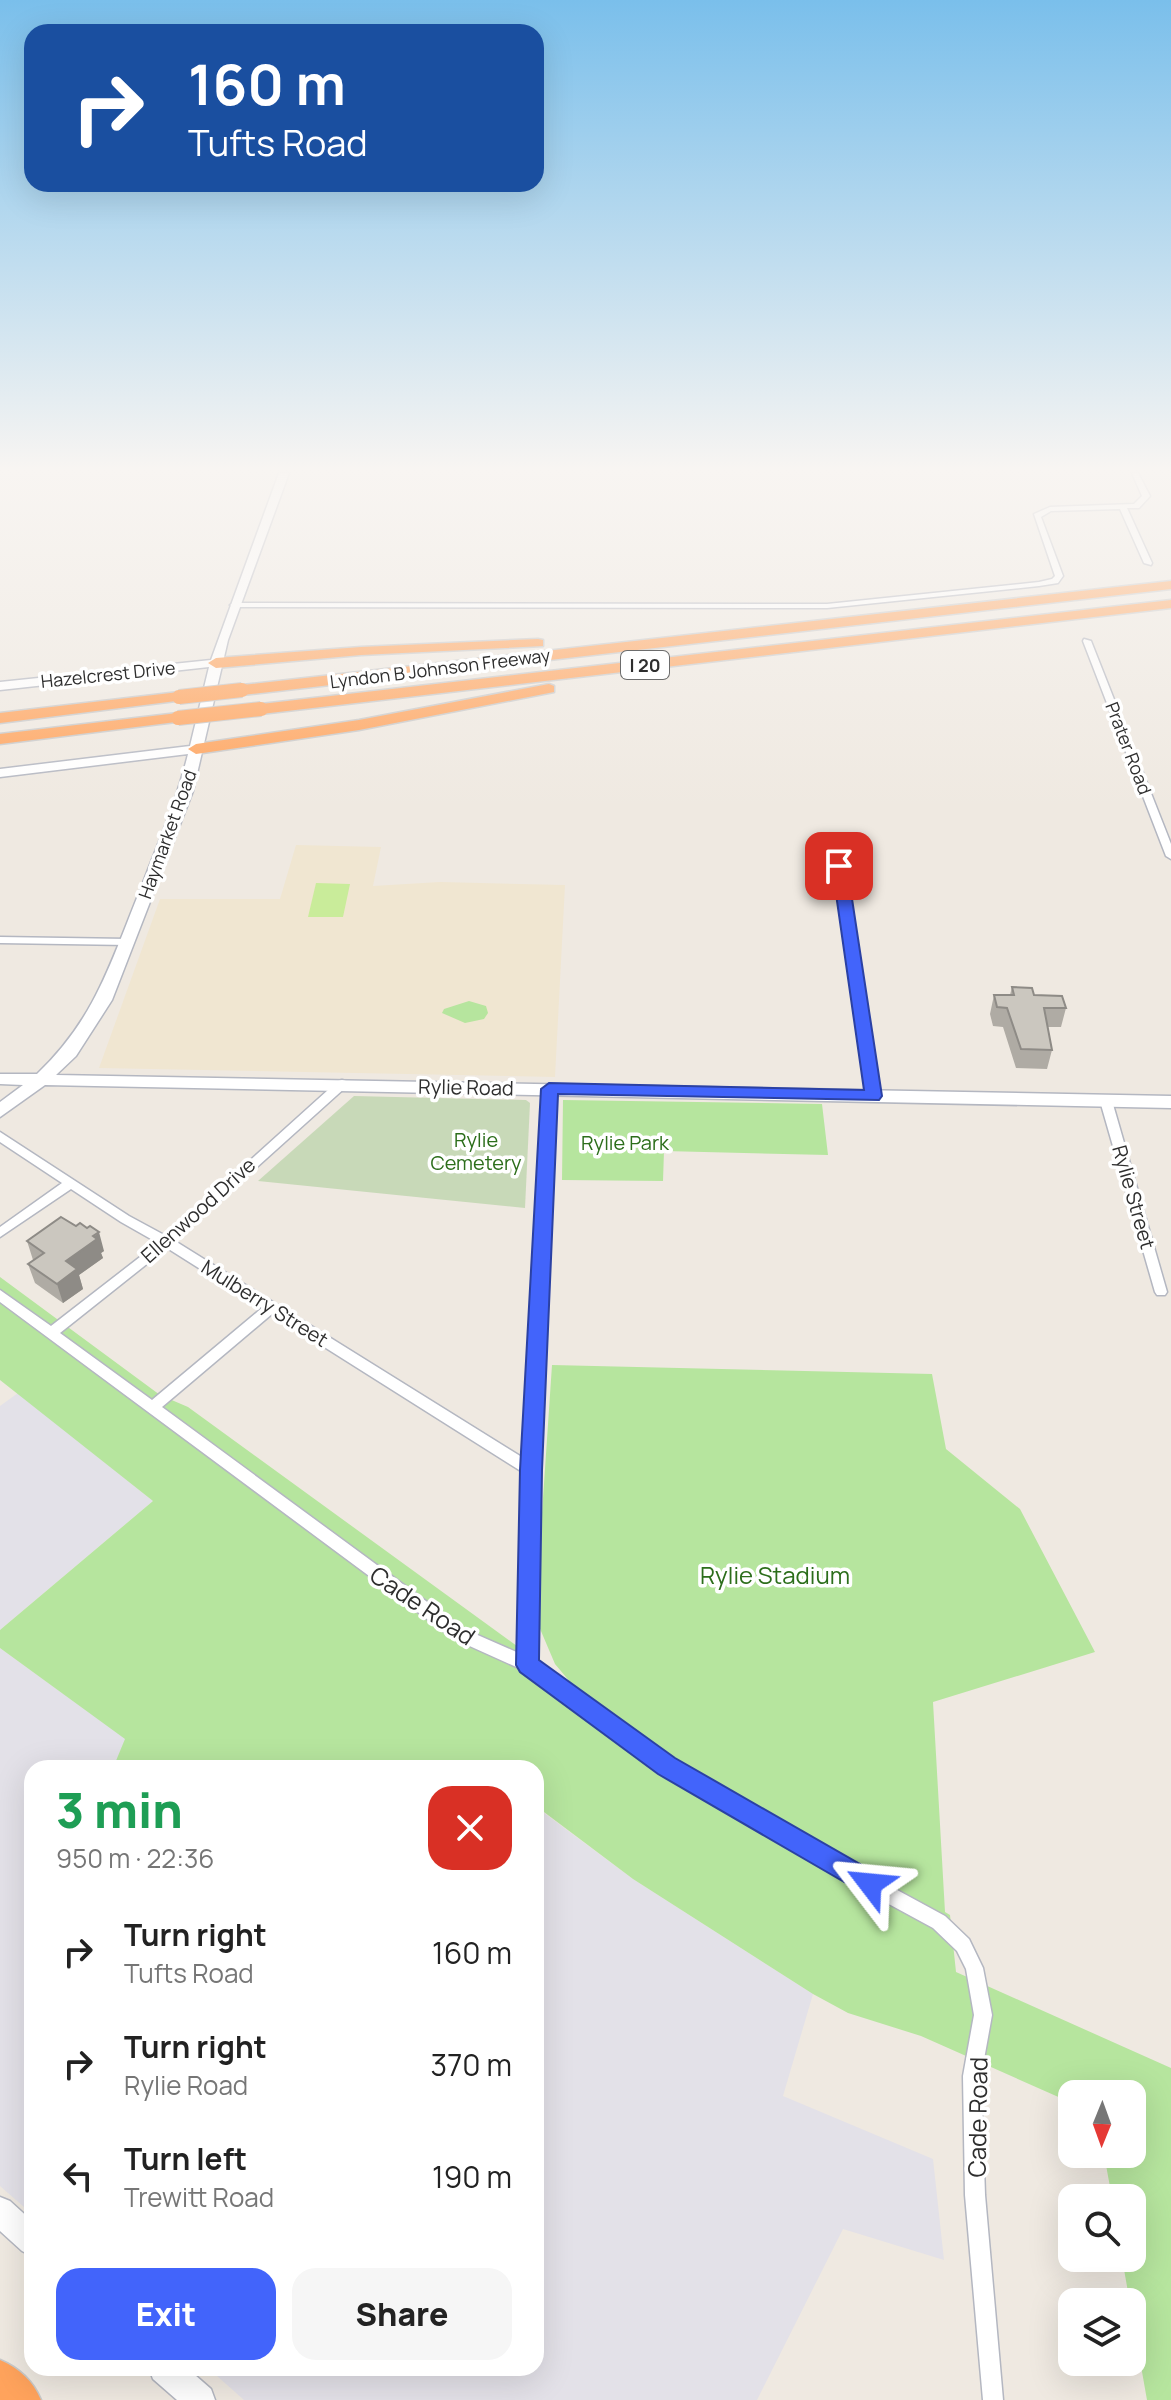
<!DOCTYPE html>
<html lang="en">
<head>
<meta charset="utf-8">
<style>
  :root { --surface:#fff; --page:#f6f6f6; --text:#222; --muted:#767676; --accent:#4264fb }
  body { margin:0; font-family:Manrope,sans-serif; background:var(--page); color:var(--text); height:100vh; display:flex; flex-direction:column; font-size:30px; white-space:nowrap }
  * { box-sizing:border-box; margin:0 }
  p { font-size:26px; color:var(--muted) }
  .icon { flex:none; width:44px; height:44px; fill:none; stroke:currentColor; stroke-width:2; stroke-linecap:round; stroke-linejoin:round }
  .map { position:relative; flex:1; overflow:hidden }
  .sheet { position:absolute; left:24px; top:1760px; width:520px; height:616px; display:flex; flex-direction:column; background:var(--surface); border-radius:24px; box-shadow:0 8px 32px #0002 }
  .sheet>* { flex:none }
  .hud { position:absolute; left:24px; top:24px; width:520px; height:168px; border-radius:24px; box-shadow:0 8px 32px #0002; background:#1a4fa0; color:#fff; overflow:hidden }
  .needle { width:52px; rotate:181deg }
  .tools { position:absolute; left:1058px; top:2080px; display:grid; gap:16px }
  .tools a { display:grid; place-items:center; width:88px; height:88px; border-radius:16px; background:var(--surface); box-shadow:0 8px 32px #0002; font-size:40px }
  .pin { position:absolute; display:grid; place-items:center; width:68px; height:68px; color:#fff; margin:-34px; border-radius:16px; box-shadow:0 4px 12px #0006 }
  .me { position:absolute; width:88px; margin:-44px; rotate:299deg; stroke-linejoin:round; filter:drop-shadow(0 0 6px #0008) }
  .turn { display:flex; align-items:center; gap:28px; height:168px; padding:0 32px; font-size:36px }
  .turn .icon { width:104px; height:104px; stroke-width:2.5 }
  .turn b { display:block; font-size:56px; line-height:68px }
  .round { display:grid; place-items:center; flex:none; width:84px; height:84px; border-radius:24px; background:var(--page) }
  .headline { display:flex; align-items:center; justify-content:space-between; height:136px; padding:0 32px }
  h1 { font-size:48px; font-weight:800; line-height:60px; color:#1e9e55 }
  .primary-button { display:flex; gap:16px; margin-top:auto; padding:16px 32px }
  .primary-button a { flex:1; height:92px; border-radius:24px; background:var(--accent); color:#fff; font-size:32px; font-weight:800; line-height:92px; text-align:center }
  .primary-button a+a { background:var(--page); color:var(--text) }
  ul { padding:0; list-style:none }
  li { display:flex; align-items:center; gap:24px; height:112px; padding:0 32px }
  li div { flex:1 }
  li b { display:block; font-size:30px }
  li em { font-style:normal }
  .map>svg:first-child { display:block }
  .industrial { fill:#e3e1e8 }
  .education { fill:#f0e6d1 }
  .green { fill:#b6e59e }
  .cemetery { fill:#c8d9b8 }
  .pitch { fill:#c9ec9a }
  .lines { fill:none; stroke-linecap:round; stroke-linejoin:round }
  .street-casing { stroke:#b4b7c1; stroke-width:3 }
  .secondary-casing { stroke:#b4b7c1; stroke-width:3 }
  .highway-casing { stroke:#c9c9c9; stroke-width:3 }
  .street { fill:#fff; fill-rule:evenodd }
  .secondary { fill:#fff; fill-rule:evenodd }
  .highway { fill:#ffa35c; fill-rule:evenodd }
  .highway-bridge-casing { stroke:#c9c9c9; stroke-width:16; stroke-linecap:butt }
  .highway-bridge { stroke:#ffa35c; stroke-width:14 }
  .wall { fill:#afaba4 }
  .shaded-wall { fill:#8e8b86 }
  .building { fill:#cbc7bf; stroke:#8e8b86; stroke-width:2 }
  .route { fill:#4264fb; stroke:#2b41a3; stroke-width:2 }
  .labels { text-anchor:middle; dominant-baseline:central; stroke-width:7; stroke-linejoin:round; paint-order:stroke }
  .shield { fill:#fff; stroke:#6d6d6d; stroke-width:2 }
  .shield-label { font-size:18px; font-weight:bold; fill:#2e2e2e }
  .far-street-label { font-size:18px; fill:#2e2e2e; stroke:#fff }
  .street-label { font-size:20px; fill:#2e2e2e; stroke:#fff }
  .park-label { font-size:20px; fill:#2c6e1b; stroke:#fff }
  .near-park-label { font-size:24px; fill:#2c6e1b; stroke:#fff }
  .near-street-label { font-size:24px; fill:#2e2e2e; stroke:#fff }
</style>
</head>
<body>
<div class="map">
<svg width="1171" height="2400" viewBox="0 0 1171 2400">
  <rect width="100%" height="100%" fill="#efe9e1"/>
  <path class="industrial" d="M 18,1393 L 153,1501 L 0,1630 L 0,1406 Z
    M 0,1648 L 126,1739 L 113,1768 L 32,1768 L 32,2214 L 0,2186 Z
    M 536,1807 L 633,1879 L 813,1994 L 783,2096 L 933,2159 L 944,2260 L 843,2229 L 757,2400 L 244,2400 L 208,2368 L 536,2368 Z"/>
  <path class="education" d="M 296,845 L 381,847 L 373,886 L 440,882 L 565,885 L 555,1077 L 99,1068 L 160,899 L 280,899 Z"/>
  <path class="green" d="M 469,1001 L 486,1006 L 488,1013 L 484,1019 L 465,1023 L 442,1013 L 444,1009 Z
    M 563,1100 L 822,1104 L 828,1155 L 664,1151 L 663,1181 L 562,1180 Z
    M 0,1277 L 160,1395 L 188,1407 L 576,1689 L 555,1664 L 535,1617 L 552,1365 L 932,1374 L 946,1449 L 1020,1509 L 1095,1652 L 933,1702 L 945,1912 L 950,1915 L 956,1972 L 1171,2068 L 1171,2400 L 1147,2400 L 1122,2258 L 1132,2258 L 1132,2198 L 1112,2198 L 1104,2154 L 1132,2154 L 1132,2094 L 1072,2094 L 1072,2103 L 921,2036 L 848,2013 L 813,1994 L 633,1879 L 536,1806 L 536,1768 L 113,1768 L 125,1739 L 0,1648 L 0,1630 L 153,1501 L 0,1380 Z"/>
  <path class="cemetery" d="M 354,1096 L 526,1100 L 530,1103 L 525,1208 L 258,1181 Z"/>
  <path class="pitch" d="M 316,883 L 350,884 L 343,917 L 308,917 Z"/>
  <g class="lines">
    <defs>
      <path id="street" d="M 1132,473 L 1138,473 L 1150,496 L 1139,508 L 1127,508 L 1152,563 L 1151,565 L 1144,563 L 1120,509 L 1051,511 L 1041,517 L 1063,576 L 1058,583 L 1039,586 L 827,608 L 234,607 L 230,605 L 234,603 L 827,604 L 1039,582 L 1052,579 L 1055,576 L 1034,514 L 1050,507 L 1134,504 L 1142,496 Z
        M 1084,639 L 1091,641 L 1171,844 L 1171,859 L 1166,856 L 1083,641 Z
        M 839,863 L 844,866 L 879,1096 L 873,1100 L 867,1096 L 834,866 Z
        M 0,937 L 128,939 L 133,942 L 128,945 L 0,943 Z
        M 342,1080 L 346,1081 L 348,1084 L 346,1087 L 175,1241 L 525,1459 L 543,1089 L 545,1086 L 553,1086 L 555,1089 L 538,1470 L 536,1662 L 673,1761 L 829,1853 L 945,1916 L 969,1939 L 983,1968 L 992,2015 L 981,2076 L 985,2195 L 1003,2400 L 983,2400 L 965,2195 L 963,2076 L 974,2015 L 966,1969 L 957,1951 L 933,1928 L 817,1865 L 661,1771 L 523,1670 L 454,1639 L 0,1302 L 0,1290 L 51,1326 L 158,1243 L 121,1222 L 71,1189 L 0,1237 L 0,1227 L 62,1183 L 0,1142 L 0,1132 L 129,1216 L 166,1236 L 338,1081 ZM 167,1248 L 262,1308 L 152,1400 L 60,1333 ZM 272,1314 L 524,1473 L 521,1654 L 464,1629 L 162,1407 Z
        M 1106,1097 L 1112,1101 L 1167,1292 L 1165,1295 L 1157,1295 L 1155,1292 L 1100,1101 Z"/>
      <path id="secondary" d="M 279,473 L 289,473 L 228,640 L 193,791 L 112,1000 L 76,1056 L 56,1075 L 1171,1096 L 1171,1108 L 45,1085 L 0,1117 L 0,1102 L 23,1085 L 0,1084 L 0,1074 L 37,1074 C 96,1018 111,961 141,888 C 158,843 177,800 188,754 L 0,777 L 0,769 L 190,746 L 209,667 L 0,690 L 0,682 L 211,660 Z
        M 0,2197 L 10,2201 L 32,2221 L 32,2256 L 22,2251 L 0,2231 Z
        M 149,2368 L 187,2368 L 211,2389 L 215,2400 L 177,2400 L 153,2379 Z"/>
      <path id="highway" d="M 1171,581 L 1171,589 L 242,695 L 234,690 L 242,685 Z
        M 1171,600 L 1171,608 L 261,714 L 253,709 L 261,704 Z
        M 538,639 L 543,640 L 543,646 L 361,655 L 216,668 L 208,663 L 216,658 L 361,647 Z
        M 549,684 L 554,686 L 554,692 L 359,730 L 196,754 L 188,749 L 196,744 L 359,720 Z
        M 179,692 L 184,694 L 184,700 L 0,723 L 0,713 Z
        M 178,713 L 186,718 L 184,721 L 0,744 L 0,734 Z
        M 0,2360 C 19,2368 33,2381 41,2400 L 0,2400 Z"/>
    </defs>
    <use href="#street" class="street-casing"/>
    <use href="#secondary" class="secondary-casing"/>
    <use href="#highway" class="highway-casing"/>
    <use href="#street" class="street"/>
    <use href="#secondary" class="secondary"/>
    <use href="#highway" class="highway"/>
    <defs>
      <path id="highway-bridge" d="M 179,697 L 242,690
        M 178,718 L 261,709"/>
    </defs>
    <use href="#highway-bridge" class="highway-bridge-casing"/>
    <use href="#highway-bridge" class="highway-bridge"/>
  </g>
  <path class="wall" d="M 1012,987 L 1066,1008 L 1061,1027 L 1048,1027 L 1052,1050 L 1047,1069 L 1016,1068 L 1003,1027 L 993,1026 L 990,1014 L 994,995 L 1010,995 Z
    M 76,1226 L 104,1251 L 101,1253 L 103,1258 L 79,1275 L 83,1289 L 63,1303 L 35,1283 L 28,1264 L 33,1260 L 27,1241 Z"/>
  <path class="shaded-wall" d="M 99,1232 L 104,1251 L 101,1253 L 103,1258 L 79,1275 L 83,1289 L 63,1303 L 57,1284 L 66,1261 Z"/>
  <path class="building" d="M 1012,987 L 1032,988 L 1034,995 L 1062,996 L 1066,1008 L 1044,1008 L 1052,1050 L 1021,1049 L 1007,1008 L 997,1007 L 994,995 L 1014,995 Z
    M 61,1217 L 76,1226 L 80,1223 L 87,1228 L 90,1226 L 99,1232 L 93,1236 L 97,1239 L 66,1261 L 77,1269 L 57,1284 L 28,1264 L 44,1253 L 27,1241 Z"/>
  <linearGradient id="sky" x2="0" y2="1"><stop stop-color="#7abfeb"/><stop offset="0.58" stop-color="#f8f5f2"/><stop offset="1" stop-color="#f8f5f2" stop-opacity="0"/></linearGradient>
  <rect width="1171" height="809" fill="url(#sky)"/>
  <path class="route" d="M 839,862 L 847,866 L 882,1096 L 879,1100 L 558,1094 L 542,1470 L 539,1660 L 675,1758 L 879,1875 L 882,1884 L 879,1893 L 870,1897 L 658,1774 L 520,1672 L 516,1665 L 520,1470 L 541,1089 L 549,1083 L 864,1090 L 832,866 Z"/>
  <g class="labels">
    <rect class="shield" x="621" y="651" width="48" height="28" rx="6"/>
    <g class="shield-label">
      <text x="645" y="665">I 20</text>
    </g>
    <g class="far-street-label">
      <text transform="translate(440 668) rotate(-7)">Lyndon B Johnson Freeway</text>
      <text transform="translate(108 674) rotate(-6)">Hazelcrest Drive</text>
      <text transform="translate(1129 748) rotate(69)">Prater Road</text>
      <text transform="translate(167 834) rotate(-70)">Haymarket Road</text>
    </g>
    <g class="street-label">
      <text transform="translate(466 1087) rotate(1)">Rylie Road</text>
      <text transform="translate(1134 1197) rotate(74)">Rylie Street</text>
      <text transform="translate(198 1210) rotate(-42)">Ellenwood Drive</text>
      <text transform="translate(265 1303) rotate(32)">Mulberry Street</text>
    </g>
    <g class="park-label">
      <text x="476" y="1139">Rylie<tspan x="476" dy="23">Cemetery</tspan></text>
      <text x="625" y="1142">Rylie Park</text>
    </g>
    <g class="near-park-label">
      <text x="775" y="1574">Rylie Stadium</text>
    </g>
    <g class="near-street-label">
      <text transform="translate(423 1605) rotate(34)">Cade Road</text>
      <text transform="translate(977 2117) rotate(-89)">Cade Road</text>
    </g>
  </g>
</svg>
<div class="tools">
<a><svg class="needle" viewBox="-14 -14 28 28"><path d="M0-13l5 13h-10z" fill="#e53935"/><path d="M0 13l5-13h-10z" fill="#767676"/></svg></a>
<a><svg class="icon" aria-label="search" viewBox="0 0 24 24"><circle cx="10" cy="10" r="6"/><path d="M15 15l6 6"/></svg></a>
<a><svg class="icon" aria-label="layers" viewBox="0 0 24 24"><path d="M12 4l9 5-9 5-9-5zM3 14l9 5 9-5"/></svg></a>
</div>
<div class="pin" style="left:839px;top:866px;background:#d93025"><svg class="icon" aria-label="arrive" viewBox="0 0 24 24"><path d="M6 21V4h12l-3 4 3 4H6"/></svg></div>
<svg class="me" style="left:870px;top:1884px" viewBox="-20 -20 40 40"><path d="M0-17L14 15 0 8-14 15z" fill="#4264fb" stroke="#fff" stroke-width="4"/></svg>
<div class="hud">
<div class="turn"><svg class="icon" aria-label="right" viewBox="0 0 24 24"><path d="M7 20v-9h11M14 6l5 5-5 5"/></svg><div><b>160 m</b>Tufts Road</div></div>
</div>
<section class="sheet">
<div class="headline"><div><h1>3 min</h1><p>950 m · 22:36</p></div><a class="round" style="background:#d93025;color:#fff"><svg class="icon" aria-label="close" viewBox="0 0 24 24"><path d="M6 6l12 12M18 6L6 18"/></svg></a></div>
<ul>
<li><svg class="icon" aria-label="right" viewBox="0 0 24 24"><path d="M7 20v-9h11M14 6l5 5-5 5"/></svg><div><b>Turn right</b><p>Tufts Road</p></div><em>160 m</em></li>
<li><svg class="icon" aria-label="right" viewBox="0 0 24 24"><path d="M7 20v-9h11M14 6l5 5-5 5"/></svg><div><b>Turn right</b><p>Rylie Road</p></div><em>370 m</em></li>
<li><svg class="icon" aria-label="left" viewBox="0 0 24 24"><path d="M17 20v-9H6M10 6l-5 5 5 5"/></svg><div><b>Turn left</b><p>Trewitt Road</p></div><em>190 m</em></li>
</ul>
<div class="primary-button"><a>Exit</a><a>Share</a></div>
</section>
</div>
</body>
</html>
